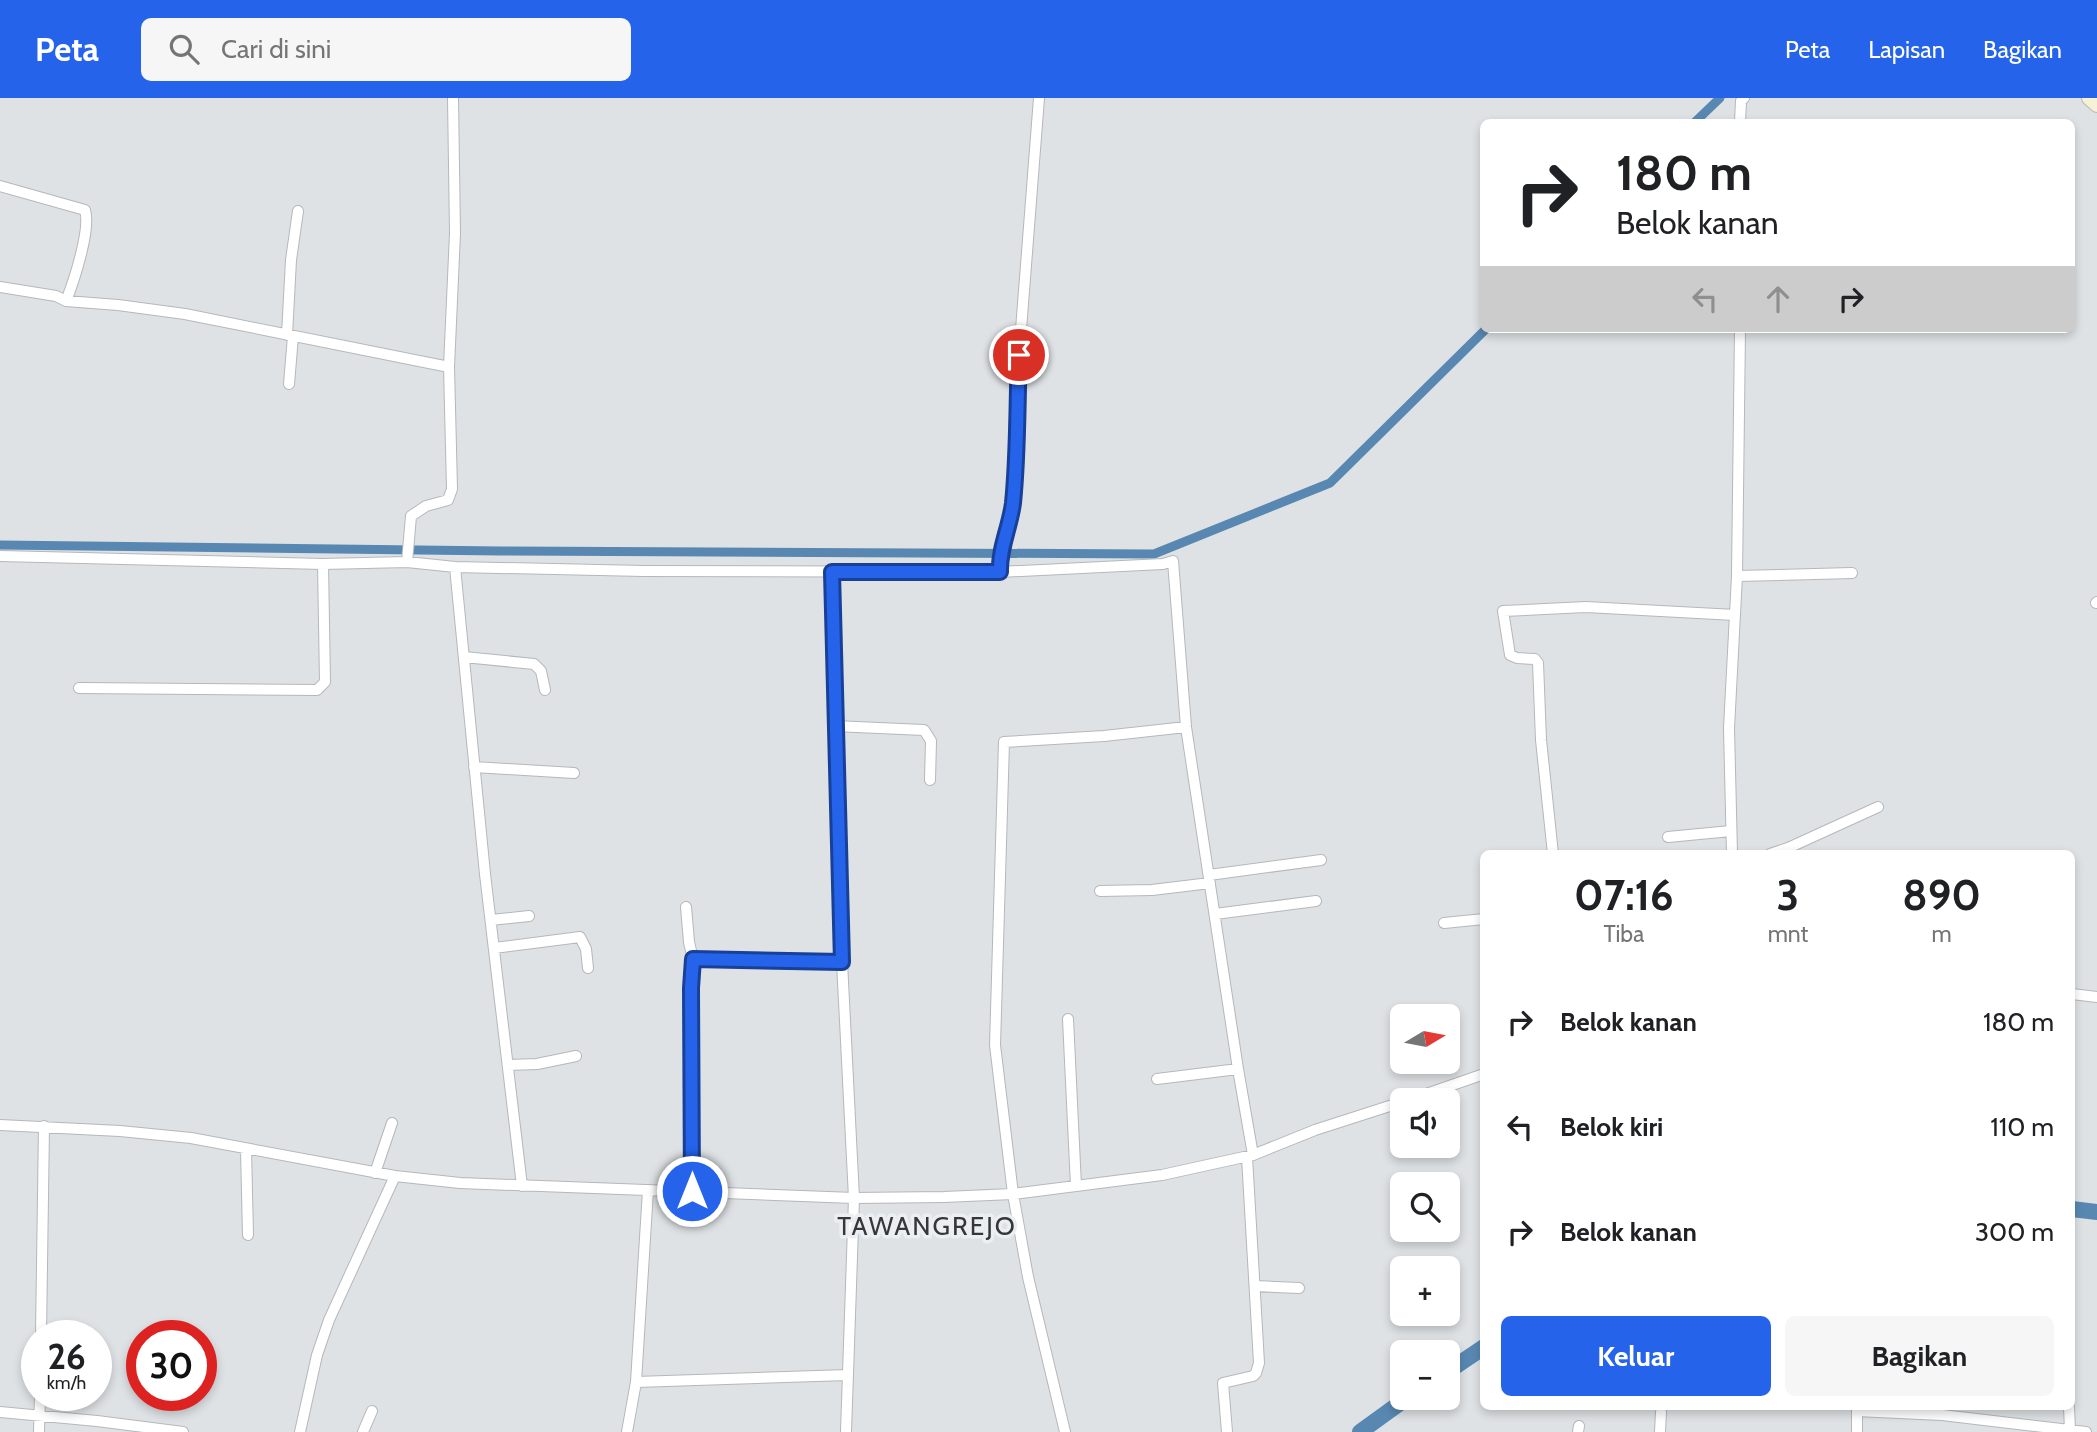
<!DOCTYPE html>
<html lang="id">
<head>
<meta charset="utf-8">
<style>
  :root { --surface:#fff; --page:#f6f6f6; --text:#202124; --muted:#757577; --accent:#2563eb }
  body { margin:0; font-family:Cabin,sans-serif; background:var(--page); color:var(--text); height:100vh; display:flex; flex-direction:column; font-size:26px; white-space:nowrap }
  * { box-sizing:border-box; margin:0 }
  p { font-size:23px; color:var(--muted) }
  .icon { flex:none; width:38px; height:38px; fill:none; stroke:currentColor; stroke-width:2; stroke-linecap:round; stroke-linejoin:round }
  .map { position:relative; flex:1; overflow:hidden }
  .side { position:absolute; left:1480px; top:752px; width:595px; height:560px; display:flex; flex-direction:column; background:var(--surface); border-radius:10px; box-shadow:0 4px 10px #0003 }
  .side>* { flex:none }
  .guide { position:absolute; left:1480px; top:21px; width:595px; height:214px; border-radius:10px; box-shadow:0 4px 10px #0003; background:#fff; color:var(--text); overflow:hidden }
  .needle { width:46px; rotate:80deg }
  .controls { position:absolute; left:1390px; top:906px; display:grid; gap:14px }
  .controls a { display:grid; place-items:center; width:70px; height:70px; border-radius:10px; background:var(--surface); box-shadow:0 4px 10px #0003; font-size:35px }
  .speed { position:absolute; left:21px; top:1222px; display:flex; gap:14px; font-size:35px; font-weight:700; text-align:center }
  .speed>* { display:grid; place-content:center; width:91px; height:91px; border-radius:50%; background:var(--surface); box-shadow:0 4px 10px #0003; line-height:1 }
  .speed small { font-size:18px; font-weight:400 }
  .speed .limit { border:10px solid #d22; background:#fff; color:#111 }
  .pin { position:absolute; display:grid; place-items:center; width:60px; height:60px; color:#fff; margin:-30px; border:4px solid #fff; border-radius:50%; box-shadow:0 2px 7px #0007 }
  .me { position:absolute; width:77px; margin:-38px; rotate:0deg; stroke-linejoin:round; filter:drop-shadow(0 0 5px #0008) }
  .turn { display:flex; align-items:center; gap:24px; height:147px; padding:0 21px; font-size:32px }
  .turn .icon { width:91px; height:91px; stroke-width:2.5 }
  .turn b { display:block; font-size:49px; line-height:60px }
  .lanes { display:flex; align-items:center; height:66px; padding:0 21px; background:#0003; justify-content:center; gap:35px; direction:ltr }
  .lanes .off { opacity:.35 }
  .eta { display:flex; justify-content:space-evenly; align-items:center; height:119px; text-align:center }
  .eta b { font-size:42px; font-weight:800; line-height:49px }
  .action { display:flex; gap:14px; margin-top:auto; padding:14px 21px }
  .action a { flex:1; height:80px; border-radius:10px; background:var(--accent); color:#fff; font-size:28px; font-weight:800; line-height:80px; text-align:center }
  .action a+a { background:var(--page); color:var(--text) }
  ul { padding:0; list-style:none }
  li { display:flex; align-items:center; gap:21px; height:105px; padding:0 21px }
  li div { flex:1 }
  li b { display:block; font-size:26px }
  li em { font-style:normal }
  header { display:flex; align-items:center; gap:42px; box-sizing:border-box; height:98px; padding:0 35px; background:var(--accent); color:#fff }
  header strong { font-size:33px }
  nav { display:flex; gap:38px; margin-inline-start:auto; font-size:24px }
  .search { width:490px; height:63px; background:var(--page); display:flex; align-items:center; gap:18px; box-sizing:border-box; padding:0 24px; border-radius:10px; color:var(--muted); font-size:26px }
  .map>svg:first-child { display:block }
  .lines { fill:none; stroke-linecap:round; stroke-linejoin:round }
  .canal { stroke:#5888b2; stroke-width:9 }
  .river { stroke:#5888b2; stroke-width:16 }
  .street-casing { stroke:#b5b8bb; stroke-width:12 }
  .secondary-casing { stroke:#b5b8bb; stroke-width:16 }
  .street { stroke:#fff; stroke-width:10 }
  .secondary { stroke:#f5f2d6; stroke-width:14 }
  .route-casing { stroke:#184099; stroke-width:18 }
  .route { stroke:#2563eb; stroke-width:12 }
  .labels { text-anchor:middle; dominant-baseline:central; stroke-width:7; stroke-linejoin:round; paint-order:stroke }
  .quarter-label { font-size:26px; letter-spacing:2px; fill:#353739; stroke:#eceff2 }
</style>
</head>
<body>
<header>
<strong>Peta</strong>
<div class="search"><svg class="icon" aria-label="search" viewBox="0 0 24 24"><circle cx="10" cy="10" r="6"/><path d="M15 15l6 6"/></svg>Cari di sini</div>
<nav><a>Peta</a><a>Lapisan</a><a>Bagikan</a></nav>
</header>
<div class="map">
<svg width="2097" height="1334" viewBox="0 0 2097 1334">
  <rect width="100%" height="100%" fill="#dee2e4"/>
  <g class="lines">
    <path class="canal" d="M 1695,24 L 1720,0
      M 0,447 L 501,453 L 1154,456 L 1330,385 L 1486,231"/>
    <path class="river" d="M 2072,1111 L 2097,1114
      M 1447,1274 L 1484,1249
      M 1360,1334 L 1407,1300"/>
    <defs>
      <path id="street" d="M 1740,24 L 1741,3 L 1744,0
        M 0,88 L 85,112 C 91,131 74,183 66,203
        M 0,189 L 56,198 L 66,203 L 118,207 L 185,216 L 449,269
        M 287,237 L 291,162 L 298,113
        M 289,286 L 293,238
        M 0,458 L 323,466 L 407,464 L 455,469 L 644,473 L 1000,474 L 1163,466 L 1173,463 L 1186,629 L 1238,971 L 1253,1057
        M 407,464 L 411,418 L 426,408 L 448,402 L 452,391 L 449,269 L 455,135 L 453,0
        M 455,469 L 485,776 L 522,1088
        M 832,474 L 834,628 L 842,864 L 854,1100 L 846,1334
        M 1000,474 L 1001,448 L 1010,429 L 1013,403 L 1019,257 L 1039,0
        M 1737,478 L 1852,475
        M 2096,505 L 2097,504
        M 464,559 L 534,566 L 541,573 L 545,592
        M 79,590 L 317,592 L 325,584 L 323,466
        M 834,628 L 924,632 L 931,643 L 930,682
        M 474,669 L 574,675
        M 1668,739 L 1731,733
        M 1553,756 L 1541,642 L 1538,565 L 1535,561 L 1517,560 L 1510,557 L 1503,513 L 1586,509 L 1735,517
        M 1732,756 L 1729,630 L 1737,478 L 1740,231
        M 1770,756 L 1788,750 L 1878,709
        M 1209,777 L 1321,762
        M 1100,793 L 1152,792 L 1210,785
        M 686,809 L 689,844 L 693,861 L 842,864
        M 1215,816 L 1316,803
        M 491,822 L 529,818
        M 1444,825 L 1484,821
        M 494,850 L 580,839 L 586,851 L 588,870
        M 2072,896 L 2097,899
        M 1068,921 L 1076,1088
        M 508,967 L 537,966 L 576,958
        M 1157,981 L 1238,971
        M 1406,1003 L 1484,976
        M 0,1027 L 120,1033 L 191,1040 L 395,1078 L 460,1085 L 854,1100 L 944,1099 L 1013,1096 L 1162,1077 L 1253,1057 L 1315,1032 L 1402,1004
        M 246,1051 L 248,1137
        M 375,1075 L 392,1025
        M 692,1093 L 691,890 L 693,861
        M 1255,1188 L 1299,1190
        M 41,1237 L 44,1028
        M 636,1284 L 848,1277
        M 2069,1309 L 2070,1332
        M 1857,1313 L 1942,1317 L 2086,1334
        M 0,1314 L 97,1323 L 183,1334
        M 39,1334 L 40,1297
        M 300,1334 L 317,1257 L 329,1222 L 395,1078
        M 363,1334 L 372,1313
        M 627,1334 L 636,1284 L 648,1092
        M 1065,1334 L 1028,1179 L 1013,1096 L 995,947 L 1004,644 L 1104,638 L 1186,629
        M 1227,1334 L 1223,1285 L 1253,1278 L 1256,1275 L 1259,1265 L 1247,1059
        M 1578,1334 L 1579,1328
        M 1660,1334 L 1661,1314
        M 1857,1334 L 1857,1309"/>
      <path id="secondary" d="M 2089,0 L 2097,7"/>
    </defs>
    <use href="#street" class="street-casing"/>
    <use href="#secondary" class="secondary-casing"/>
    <use href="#street" class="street"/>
    <use href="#secondary" class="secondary"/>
  </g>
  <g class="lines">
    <defs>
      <path id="route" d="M 692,1093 L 691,890 L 693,861 L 842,864 L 832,474 L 1000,474 C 999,450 1010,429 1013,405 C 1018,356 1017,306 1019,257"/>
    </defs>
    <use href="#route" class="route-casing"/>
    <use href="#route" class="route"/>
  </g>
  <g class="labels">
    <g class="quarter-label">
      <text x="927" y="1128">TAWANGREJO</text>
    </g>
  </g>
</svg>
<div class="controls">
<a><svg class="needle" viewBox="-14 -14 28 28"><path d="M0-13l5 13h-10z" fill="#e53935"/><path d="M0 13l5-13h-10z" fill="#757577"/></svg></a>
<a><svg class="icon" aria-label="sound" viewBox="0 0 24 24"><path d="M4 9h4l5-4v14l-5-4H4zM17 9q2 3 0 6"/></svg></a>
<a><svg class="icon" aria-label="search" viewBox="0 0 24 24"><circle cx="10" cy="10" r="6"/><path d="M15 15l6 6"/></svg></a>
<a>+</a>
<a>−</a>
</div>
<div class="speed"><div>26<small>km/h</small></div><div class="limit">30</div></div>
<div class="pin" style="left:1019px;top:257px;background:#d93025"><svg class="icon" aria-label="arrive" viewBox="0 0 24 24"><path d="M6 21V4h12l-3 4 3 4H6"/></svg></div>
<svg class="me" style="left:692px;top:1093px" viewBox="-20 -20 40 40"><circle r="17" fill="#2563eb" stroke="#fff" stroke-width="3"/><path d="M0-11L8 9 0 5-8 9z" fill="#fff"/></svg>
<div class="guide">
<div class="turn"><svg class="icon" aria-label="right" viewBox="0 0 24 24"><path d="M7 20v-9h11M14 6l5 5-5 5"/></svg><div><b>180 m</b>Belok kanan</div></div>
<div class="lanes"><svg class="icon off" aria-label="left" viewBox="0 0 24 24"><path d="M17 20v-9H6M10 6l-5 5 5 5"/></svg><svg class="icon off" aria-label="ahead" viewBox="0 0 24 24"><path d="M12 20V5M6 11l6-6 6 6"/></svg><svg class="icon" aria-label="right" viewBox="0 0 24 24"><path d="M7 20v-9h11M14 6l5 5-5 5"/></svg></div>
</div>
<section class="side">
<div class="eta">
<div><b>07:16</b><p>Tiba</p></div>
<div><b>3</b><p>mnt</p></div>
<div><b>890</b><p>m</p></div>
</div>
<ul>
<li><svg class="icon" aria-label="right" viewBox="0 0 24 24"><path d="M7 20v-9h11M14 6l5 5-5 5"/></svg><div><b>Belok kanan</b></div><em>180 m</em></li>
<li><svg class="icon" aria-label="left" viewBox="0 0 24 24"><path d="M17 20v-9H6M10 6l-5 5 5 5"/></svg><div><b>Belok kiri</b></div><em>110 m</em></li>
<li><svg class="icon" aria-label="right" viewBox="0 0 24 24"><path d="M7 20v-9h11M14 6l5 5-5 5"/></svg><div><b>Belok kanan</b></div><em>300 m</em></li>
</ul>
<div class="action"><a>Keluar</a><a>Bagikan</a></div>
</section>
</div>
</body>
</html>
